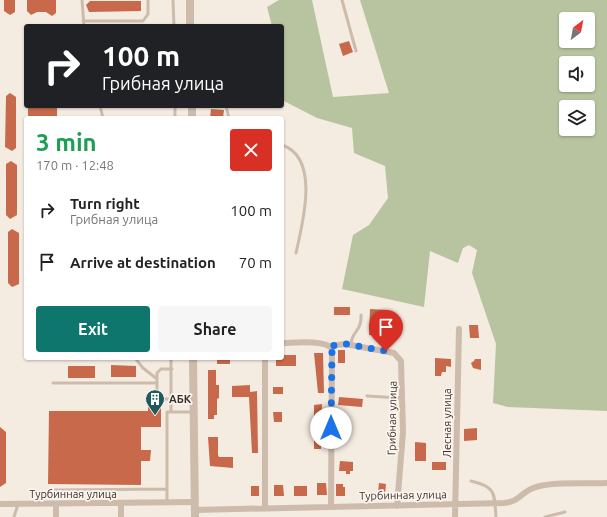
<!DOCTYPE html>
<html lang="en">
<head>
<meta charset="utf-8">
<style>
  :root { --surface:#fff; --page:#f6f6f6; --text:#222; --muted:#767676; --accent:#0f766e }
  body { margin:0; font-family:Ubuntu,sans-serif; background:var(--page); color:var(--text); height:100vh; display:flex; flex-direction:column; font-size:15px; white-space:nowrap }
  * { box-sizing:border-box; margin:0 }
  p { font-size:13px; color:var(--muted) }
  .icon { flex:none; width:22px; height:22px; fill:none; stroke:currentColor; stroke-width:2; stroke-linecap:round; stroke-linejoin:round }
  .map { position:relative; flex:1; overflow:hidden }
  .side { position:absolute; left:24px; top:116px; width:260px; height:244px; display:flex; flex-direction:column; background:var(--surface); border-radius:4px; box-shadow:0 1px 3px #0004 }
  .side>* { flex:none }
  .top-card { position:absolute; left:24px; top:24px; width:260px; height:84px; border-radius:4px; box-shadow:0 1px 3px #0004; background:#202124; color:#fff; overflow:hidden }
  .needle { width:26px; rotate:32deg }
  .fabs { position:absolute; left:559px; top:12px; display:grid; gap:8px }
  .fabs a { display:grid; place-items:center; width:36px; height:36px; border-radius:4px; background:var(--surface); box-shadow:0 1px 3px #0004; font-size:20px }
  .pin { position:absolute; display:grid; place-items:center; width:34px; height:34px; color:#fff; margin:-41px -17px; border-radius:50% 50% 50% 0; rotate:-45deg; box-shadow:0 0 4px #0007 }
  .pin .icon { rotate:45deg }
  .me { position:absolute; width:44px; margin:-22px; rotate:0deg; stroke-linejoin:round; filter:drop-shadow(0 0 3px #0008) }
  .turn { display:flex; align-items:center; gap:14px; height:84px; padding:0 12px; font-size:18px }
  .turn .icon { width:52px; height:52px; stroke-width:2.5 }
  .turn b { display:block; font-size:28px; line-height:34px }
  .round { display:grid; place-items:center; flex:none; width:42px; height:42px; border-radius:4px; background:var(--page) }
  .head { display:flex; align-items:center; justify-content:space-between; height:68px; padding:0 12px }
  h1 { font-size:24px; font-weight:600; line-height:30px; color:#1e9e55 }
  .cta { display:flex; gap:8px; margin-top:auto; padding:8px 12px }
  .cta a { flex:1; height:46px; border-radius:4px; background:var(--accent); color:#fff; font-size:16px; font-weight:600; line-height:46px; text-align:center }
  .cta a+a { background:var(--page); color:var(--text) }
  ul { padding:0; list-style:none }
  li { display:flex; align-items:center; gap:12px; height:52px; padding:0 12px }
  li div { flex:1 }
  li b { display:block; font-size:15px }
  li em { font-style:normal }
  .map>svg:first-child { display:block }
  .green { fill:#b8c4a0; fill-rule:evenodd }
  .building { fill:#c8694b }
  .lines { fill:none; stroke-linecap:round; stroke-linejoin:round }
  .service { stroke:#cdbbac; stroke-width:3 }
  .minor { stroke:#cdbbac; stroke-width:6 }
  .tertiary { stroke:#cdbbac; stroke-width:8 }
  .route { stroke:#1a73e8; stroke-width:7; stroke-dasharray:0 12.6 }
  .labels { text-anchor:middle; dominant-baseline:central; stroke-width:3.5; stroke-linejoin:round; paint-order:stroke }
  .poi-label { font-size:11px; font-weight:bold; fill:#3b302b; stroke:#fbf5ee; text-anchor:start }
  .street-label { font-size:11px; fill:#3b302b; stroke:#fbf5ee }
</style>
</head>
<body>
<div class="map">
<svg width="607" height="517" viewBox="0 0 607 517">
  <rect width="100%" height="100%" fill="#f4ebe1"/>
  <path class="green" d="M 279,0 L 312,0 L 333,97 L 389,93 L 360,0 L 607,0 L 607,411 L 508,407 L 493,403 L 496,344 L 472,273 L 477,250 L 469,245 L 463,248 L 458,263 L 430,251 L 424,307 L 342,289 L 353,235 L 369,225 L 388,198 L 385,166 L 354,153 L 352,128 L 317,118 L 282,100 L 282,26 L 272,26 L 267,7 ZM 566,19 L 588,19 L 588,41 L 566,41 ZM 566,63 L 588,63 L 588,85 L 566,85 ZM 566,107 L 588,107 L 588,129 L 566,129 Z"/>
  <path class="building" d="M 4,0 L 15,0 L 15,12 L 10,15 L 4,11 Z
    M 27,0 L 56,0 L 56,13 L 52,16 L 46,12 L 37,12 L 31,15 L 27,11 Z
    M 90,1 L 141,1 L 141,11 L 89,12 L 86,5 Z
    M 349,41 L 353,52 L 343,56 L 339,44 Z
    M 10,93 L 16,97 L 16,148 L 12,151 L 5,147 L 6,96 Z
    M 28,106 L 57,106 L 57,118 L 28,118 Z
    M 211,109 L 224,110 L 223,118 L 210,118 Z
    M 11,161 L 17,165 L 17,215 L 10,219 L 6,215 L 6,164 Z
    M 12,229 L 19,233 L 19,284 L 12,287 L 8,283 L 8,232 Z
    M 334,307 L 350,307 L 350,315 L 334,315 Z
    M 370,309 L 387,310 L 386,340 L 379,340 L 380,336 L 369,335 Z
    M 469,325 L 478,325 L 479,338 L 470,338 Z
    M 338,350 L 345,350 L 345,363 L 338,363 Z
    M 314,353 L 323,353 L 324,393 L 318,393 Z
    M 282,355 L 296,355 L 296,366 L 276,366 L 276,358 L 282,358 Z
    M 217,358 L 230,358 L 230,364 L 217,364 Z
    M 435,358 L 451,359 L 451,367 L 446,366 L 446,372 L 442,372 L 441,376 L 435,376 Z
    M 475,359 L 481,359 L 481,370 L 473,368 L 471,363 L 474,361 Z
    M 111,365 L 136,366 L 136,377 L 111,377 Z
    M 68,366 L 95,366 L 95,378 L 68,378 Z
    M 208,370 L 216,370 L 216,385 L 219,385 L 219,398 L 217,399 L 217,415 L 214,415 L 214,419 L 208,419 Z
    M 250,385 L 250,392 L 257,391 L 258,453 L 252,453 L 249,397 L 232,397 L 232,386 Z
    M 273,387 L 283,387 L 283,394 L 273,394 Z
    M 339,397 L 363,399 L 362,407 L 338,405 Z
    M 322,404 L 321,449 L 314,449 L 314,405 Z
    M 148,406 L 161,406 L 161,427 L 141,427 L 141,450 L 151,450 L 150,461 L 141,461 L 141,485 L 48,484 L 49,411 L 148,411 Z
    M 273,412 L 282,412 L 282,422 L 274,422 Z
    M 0,427 L 6,432 L 6,483 L 0,487 Z
    M 477,428 L 477,440 L 464,441 L 464,429 Z
    M 208,437 L 218,437 L 218,455 L 219,457 L 233,457 L 233,468 L 210,466 Z
    M 415,442 L 426,443 L 426,461 L 415,461 Z
    M 340,461 L 353,462 L 353,471 L 350,471 L 350,474 L 346,474 L 346,471 L 339,471 Z
    M 432,462 L 446,462 L 446,470 L 432,470 Z
    M 317,483 L 326,483 L 327,495 L 317,495 Z
    M 379,483 L 386,484 L 385,494 L 378,493 Z
    M 336,484 L 343,484 L 343,487 L 345,487 L 345,496 L 336,496 Z
    M 274,485 L 283,485 L 284,496 L 274,496 Z
    M 251,486 L 259,486 L 259,496 L 251,496 Z
    M 294,486 L 307,486 L 307,496 L 294,496 Z"/>
  <g class="lines">
    <path class="service" d="M 82,0 L 84,26
      M 173,0 L 174,26
      M 342,0 L 356,51
      M 83,21 L 143,21 L 148,14 L 148,0
      M 100,106 L 103,118
      M 175,106 L 175,118
      M 226,106 L 229,118
      M 282,145 C 321,158 302,225 296,253
      M 351,345 C 351,331 362,332 361,315
      M 135,358 L 143,368 L 157,379
      M 171,358 L 171,412
      M 53,383 L 157,383
      M 367,396 L 401,398
      M 171,399 L 160,399 L 157,395 L 157,373 L 161,369 L 172,369
      M 471,481 C 497,487 494,494 496,517
      M 55,490 L 167,489
      M 167,502 L 167,412 L 193,412
      M 14,517 L 18,504
      M 545,517 L 565,512"/>
    <path class="minor" d="M 282,343 C 293,343 325,339 332,349 L 331,507
      M 329,346 L 345,344 L 394,353 L 401,361 L 403,432 L 397,506
      M 265,358 L 265,507
      M 0,504 L 195,502
      M 195,510 L 504,503 C 521,501 520,493 533,488 C 549,481 588,484 607,483
      M 56,517 L 56,505
      M 121,517 L 121,504
      M 455,517 L 459,329"/>
    <path class="tertiary" d="M 190,0 L 190,26
      M 192,106 L 192,118
      M 193,358 L 195,517"/>
  </g>
  <g class="lines">
    <path class="route" d="M 331,428 L 332,349 L 329,346 L 346,344 L 386,351"/>
  </g>
  <defs>
    <symbol id="building-pin" viewBox="-11 -11 22 30"><path d="M0 17L-7.5 6A9.5 9.5 0 1 1 7.5 6Z" fill="#1f5a5e" stroke="#fbf5ee"/><path d="M-4-6H4V6H1V3H-1V6H-4ZM-2.5-4.3h1.7v1.8h-1.7ZM.8-4.3h1.7v1.8H.8ZM-2.5-1h1.7V.8h-1.7ZM.8-1h1.7V.8H.8Z" fill="#fff"/></symbol>
  </defs>
  <g fill-rule="evenodd">
    <use href="#building-pin" x="144" y="388" width="22" height="30"/>
  </g>
  <g class="labels">
    <g class="poi-label">
      <text x="169" y="399">АБК</text>
    </g>
    <g class="street-label">
      <text transform="translate(392 418) rotate(-89)">Грибная улица</text>
      <text transform="translate(447 423) rotate(-90)">Лесная улица</text>
      <text x="73" y="494">Турбинная улица</text>
      <text transform="translate(403 495) rotate(-1)">Турбинная улица</text>
    </g>
  </g>
</svg>
<div class="fabs">
<a><svg class="needle" viewBox="-14 -14 28 28"><path d="M0-13l5 13h-10z" fill="#e53935"/><path d="M0 13l5-13h-10z" fill="#767676"/></svg></a>
<a><svg class="icon" aria-label="sound" viewBox="0 0 24 24"><path d="M4 9h4l5-4v14l-5-4H4zM17 9q2 3 0 6"/></svg></a>
<a><svg class="icon" aria-label="layers" viewBox="0 0 24 24"><path d="M12 4l9 5-9 5-9-5zM3 14l9 5 9-5"/></svg></a>
</div>
<div class="pin" style="left:386px;top:351px;background:#d93025"><svg class="icon" aria-label="arrive" viewBox="0 0 24 24"><path d="M6 21V4h12l-3 4 3 4H6"/></svg></div>
<svg class="me" style="left:331px;top:428px" viewBox="-20 -20 40 40"><circle r="19" fill="#fff"/><path d="M0-13L10 11 0 6-10 11z" fill="#1a73e8"/></svg>
<div class="top-card">
<div class="turn"><svg class="icon" aria-label="right" viewBox="0 0 24 24"><path d="M7 20v-9h11M14 6l5 5-5 5"/></svg><div><b>100 m</b>Грибная улица</div></div>
</div>
<section class="side">
<div class="head"><div><h1>3 min</h1><p>170 m · 12:48</p></div><a class="round" style="background:#d93025;color:#fff"><svg class="icon" aria-label="close" viewBox="0 0 24 24"><path d="M6 6l12 12M18 6L6 18"/></svg></a></div>
<ul>
<li><svg class="icon" aria-label="right" viewBox="0 0 24 24"><path d="M7 20v-9h11M14 6l5 5-5 5"/></svg><div><b>Turn right</b><p>Грибная улица</p></div><em>100 m</em></li>
<li><svg class="icon" aria-label="arrive" viewBox="0 0 24 24"><path d="M6 21V4h12l-3 4 3 4H6"/></svg><div><b>Arrive at destination</b></div><em>70 m</em></li>
</ul>
<div class="cta"><a>Exit</a><a>Share</a></div>
</section>
</div>
</body>
</html>
